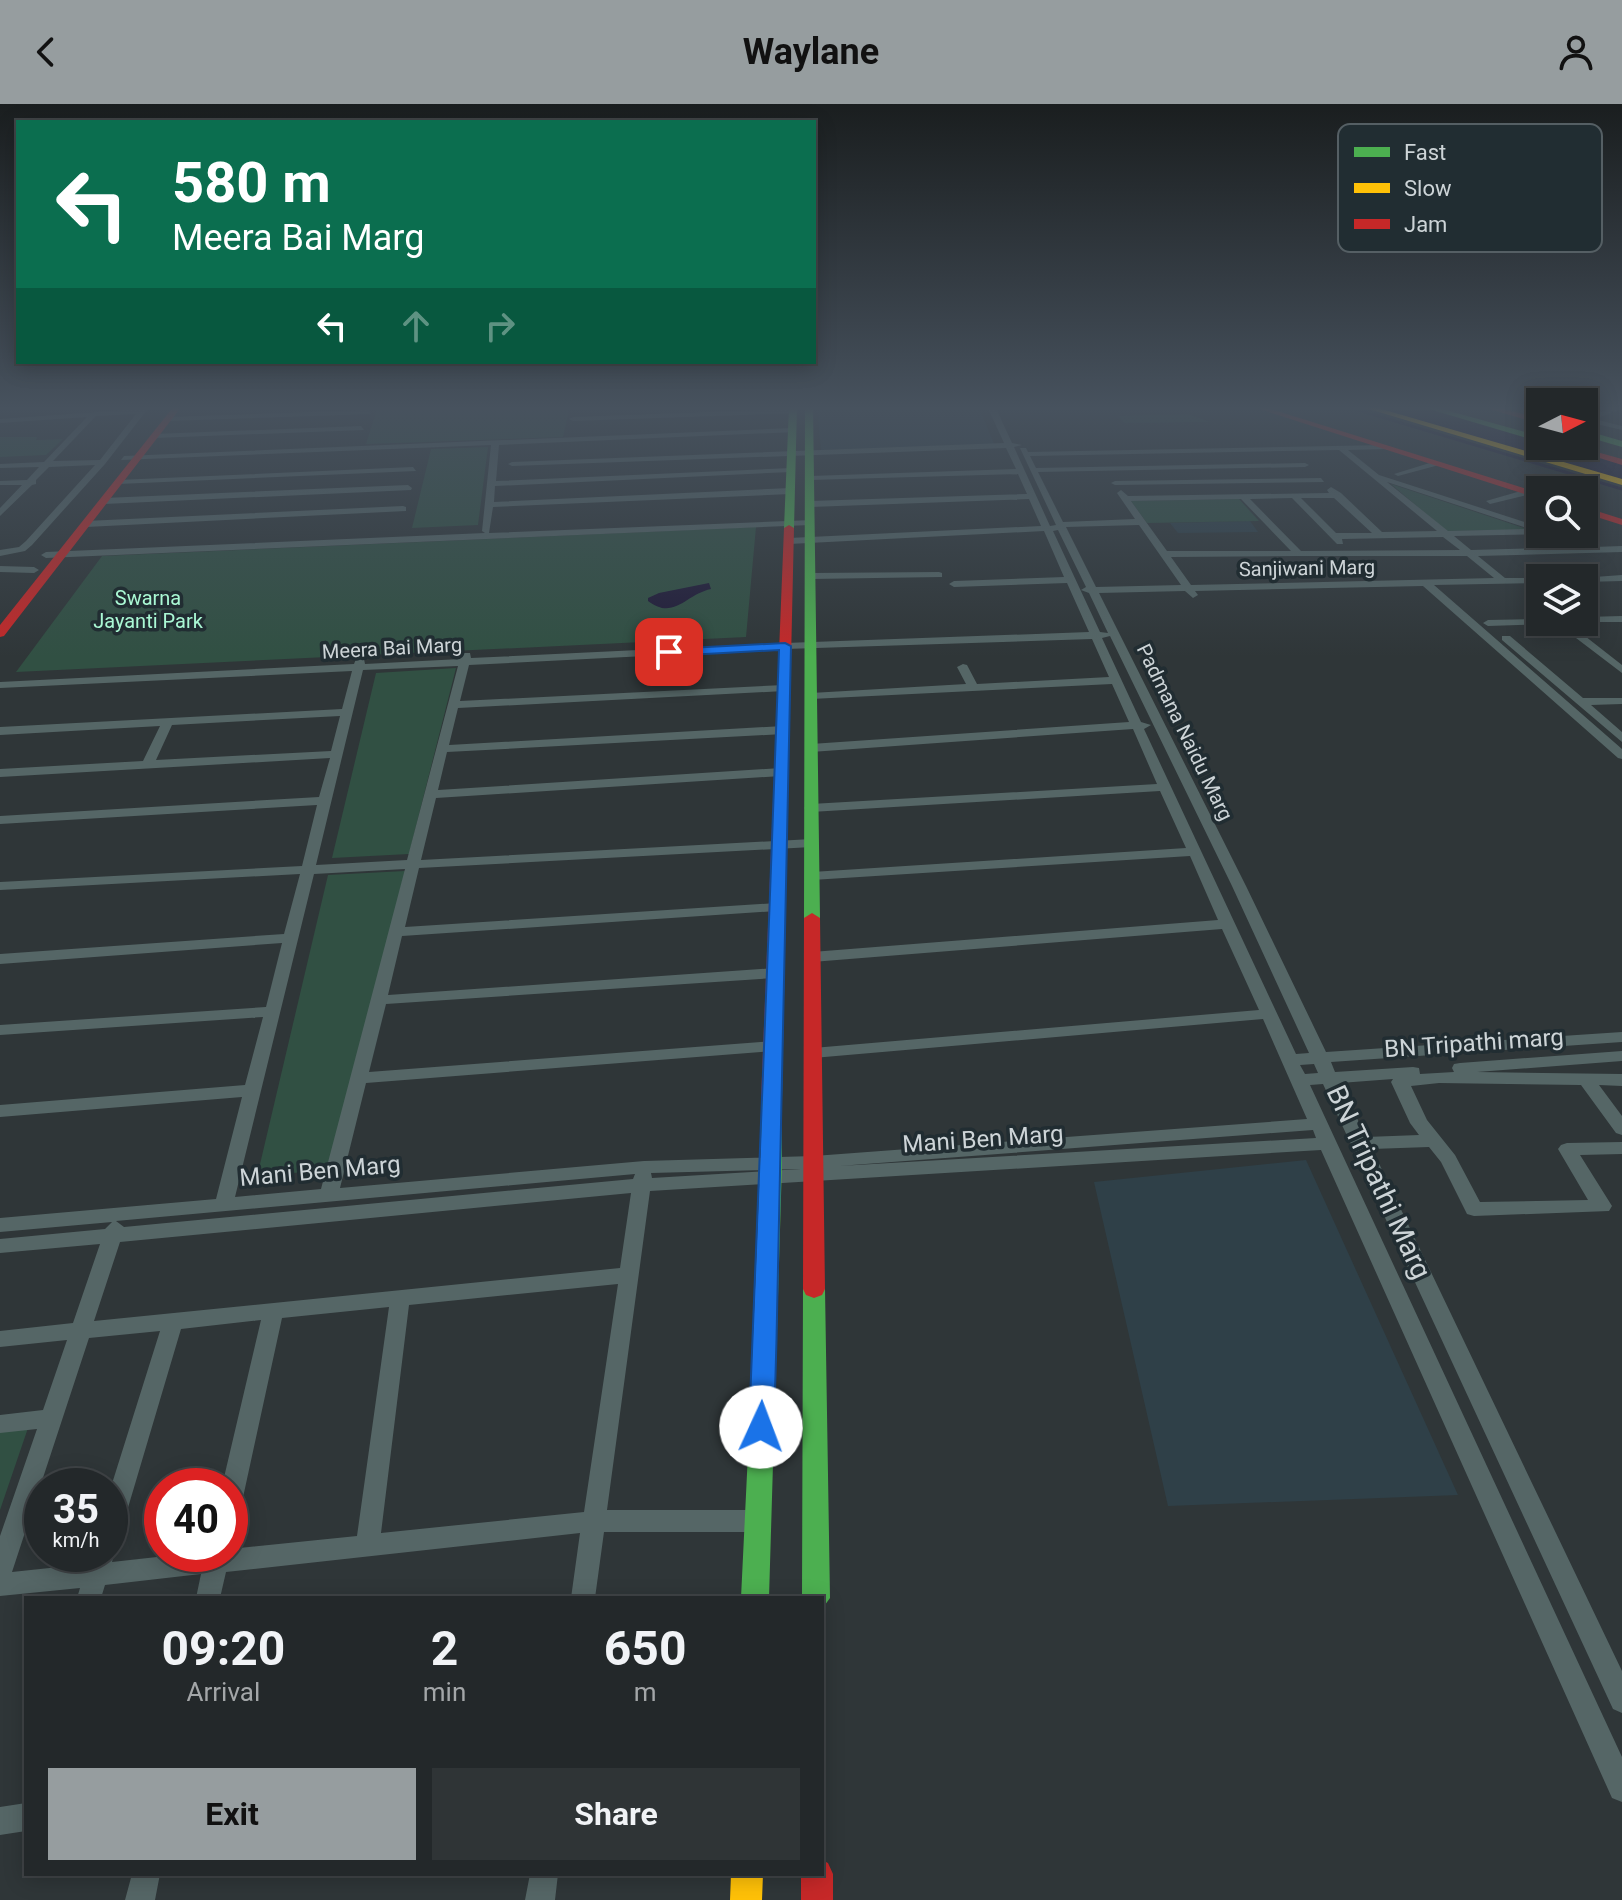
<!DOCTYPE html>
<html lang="en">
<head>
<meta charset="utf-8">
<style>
  :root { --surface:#23282a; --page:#2f3436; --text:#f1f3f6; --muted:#a3a6a8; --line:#404447; --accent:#969d9f }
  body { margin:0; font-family:Roboto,sans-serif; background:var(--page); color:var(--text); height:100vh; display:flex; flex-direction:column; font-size:30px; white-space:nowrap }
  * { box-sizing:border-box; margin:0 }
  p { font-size:26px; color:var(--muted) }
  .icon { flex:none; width:44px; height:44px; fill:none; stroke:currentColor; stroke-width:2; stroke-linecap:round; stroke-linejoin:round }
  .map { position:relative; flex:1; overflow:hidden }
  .panel { position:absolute; left:24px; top:1492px; width:800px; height:280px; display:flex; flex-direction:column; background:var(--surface); border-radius:0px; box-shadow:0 4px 20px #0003,0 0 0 2px var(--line) }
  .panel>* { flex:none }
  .guide { position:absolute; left:16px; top:16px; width:800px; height:244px; border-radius:0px; box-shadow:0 4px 20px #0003,0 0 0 2px var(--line); background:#0b6e4f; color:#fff; overflow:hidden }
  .needle { width:52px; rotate:84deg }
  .fabs { position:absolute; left:1526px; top:284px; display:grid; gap:16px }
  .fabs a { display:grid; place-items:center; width:72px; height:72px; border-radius:0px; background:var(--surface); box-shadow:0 4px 20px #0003,0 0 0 2px var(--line); font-size:40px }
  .speed { position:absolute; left:24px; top:1364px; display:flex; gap:16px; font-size:40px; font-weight:700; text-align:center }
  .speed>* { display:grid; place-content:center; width:104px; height:104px; border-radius:50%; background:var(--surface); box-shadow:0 4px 20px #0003,0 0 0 2px var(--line); line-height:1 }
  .speed small { font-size:20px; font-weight:400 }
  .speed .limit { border:12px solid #d22; background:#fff; color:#111 }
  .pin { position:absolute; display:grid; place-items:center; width:68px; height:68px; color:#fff; margin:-34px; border-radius:16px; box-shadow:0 4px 12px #0006 }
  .me { position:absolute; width:88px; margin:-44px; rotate:2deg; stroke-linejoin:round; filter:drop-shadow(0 0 6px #0008) }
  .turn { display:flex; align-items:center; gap:28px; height:168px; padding:0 24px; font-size:36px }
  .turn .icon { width:104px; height:104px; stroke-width:2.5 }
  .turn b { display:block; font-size:56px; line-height:68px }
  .lanes { display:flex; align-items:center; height:76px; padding:0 24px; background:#0003; justify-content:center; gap:40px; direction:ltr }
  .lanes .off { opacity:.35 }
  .eta { display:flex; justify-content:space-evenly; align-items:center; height:136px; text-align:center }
  .eta b { font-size:48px; font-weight:700; line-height:56px }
  .primary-button { display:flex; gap:16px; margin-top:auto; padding:16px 24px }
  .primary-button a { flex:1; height:92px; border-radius:0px; background:var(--accent); color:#111; font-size:32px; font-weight:700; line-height:92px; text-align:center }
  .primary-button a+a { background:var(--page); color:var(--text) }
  header { display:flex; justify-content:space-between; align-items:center; height:104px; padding:0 24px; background:var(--accent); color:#111; font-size:36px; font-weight:700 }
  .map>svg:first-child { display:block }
  .built { fill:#2f4048 }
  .green { fill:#315043 }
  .water { fill:#201b38 }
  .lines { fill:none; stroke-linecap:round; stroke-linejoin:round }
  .stream { stroke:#201b38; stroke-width:3 }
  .street { fill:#566; fill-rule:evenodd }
  .fast { fill:#4caf50; fill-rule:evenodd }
  .slow { fill:#ffc107; fill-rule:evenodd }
  .jam { fill:#c62828; fill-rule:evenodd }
  .route { fill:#1a73e8; stroke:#114b97; stroke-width:2 }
  .labels { text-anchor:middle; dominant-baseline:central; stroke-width:7; stroke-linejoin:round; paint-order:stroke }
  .far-street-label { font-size:20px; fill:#cdd4d7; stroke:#212d32 }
  .far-park-label { font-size:20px; fill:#aaf8d4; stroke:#212d32 }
  .street-label { font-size:24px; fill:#cdd4d7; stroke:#212d32 }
  .near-street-label { font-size:28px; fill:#cdd4d7; stroke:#212d32 }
  .key { fill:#212d32; stroke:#555f64; stroke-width:2 }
  .key-label { font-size:22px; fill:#cdd4d7 }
</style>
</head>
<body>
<header><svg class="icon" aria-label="back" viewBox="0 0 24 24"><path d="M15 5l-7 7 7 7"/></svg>Waylane<svg class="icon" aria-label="person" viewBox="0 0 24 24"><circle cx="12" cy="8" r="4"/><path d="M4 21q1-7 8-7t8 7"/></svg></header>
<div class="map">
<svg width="1622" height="1796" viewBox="0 0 1622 1796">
  <rect width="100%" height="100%" fill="#2f3638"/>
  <path class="built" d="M 979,303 L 994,340 L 821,346 L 817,304 Z
    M 1250,417 L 1258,428 L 1178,429 L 1170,419 Z
    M 1306,1056 L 1458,1391 L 1168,1402 L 1094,1078 Z"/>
  <path class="green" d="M 378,302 L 570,302 L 563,333 L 366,340 Z
    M 1188,310 L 1210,318 L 1124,319 L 1118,312 Z
    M 0,333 L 37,333 L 36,336 L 63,335 L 46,351 L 0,353 Z
    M 488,343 L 478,421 L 412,424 L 431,345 Z
    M 1391,380 L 1530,426 L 1446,427 Z
    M 1239,395 L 1259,417 L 1147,419 L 1131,397 Z
    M 756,423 L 746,533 L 16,568 L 102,452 Z
    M 456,564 L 409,750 L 332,754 L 376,569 Z
    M 405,767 L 330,1065 L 257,1073 L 328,771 Z
    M 28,1324 L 0,1406 L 0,1328 Z"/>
  <path class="water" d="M 1370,302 L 1423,302 L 1540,335 L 1540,342 L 1564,342 L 1622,359 L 1622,376 Z
    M 709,479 L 711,485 C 686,490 674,517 648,497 L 648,494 L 659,489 Z"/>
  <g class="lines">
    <path class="stream" d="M 1345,302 L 1622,385"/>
    <path class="street" d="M 142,302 L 150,302 L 105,360 L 32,441 L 25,447 L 0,452 L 0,446 L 19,443 L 26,437 L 95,361 L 49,363 L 36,376 L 36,380 L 32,381 L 0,412 L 0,404 L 22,381 L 0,381 L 0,377 L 27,376 L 39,363 L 0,364 L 0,360 L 44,358 L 87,313 L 0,319 L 0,315 L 140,305 ZM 136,310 L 100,356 L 53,357 L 96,312 Z
      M 987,302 L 995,302 L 1012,339 L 1022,341 L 1014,343 L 1050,422 L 1056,421 L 1020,344 L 1026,344 L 1028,348 L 1385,341 L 1388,345 L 1348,346 L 1379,371 L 1537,422 L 1540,430 L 1543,430 L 1454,432 L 1471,446 L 1583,443 L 1548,430 L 1562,430 L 1592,440 L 1593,443 L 1622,442 L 1622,448 L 1478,452 L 1505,474 L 1544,474 L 1540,474 L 1540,479 L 1434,481 L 1622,645 L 1622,655 L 1618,654 L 1423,482 L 1195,487 L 1198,491 L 1193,494 L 1185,487 L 1099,489 L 1246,782 L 1326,948 L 1622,928 L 1622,938 L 1331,958 L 1335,968 L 1413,963 L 1419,964 L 1420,970 L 1454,968 L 1452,964 L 1454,960 L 1460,959 L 1622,947 L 1622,957 L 1477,968 L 1622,970 L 1622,982 L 1599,981 L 1622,1012 L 1622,1031 L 1616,1029 L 1581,981 L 1439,979 L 1411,982 L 1427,1016 L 1455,1051 L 1480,1098 L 1588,1096 L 1558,1045 L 1561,1041 L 1567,1039 L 1622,1038 L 1622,1050 L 1580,1051 L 1612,1102 L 1609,1107 L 1474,1112 L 1467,1110 L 1441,1058 L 1429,1043 L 1372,1045 L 1622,1567 L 1622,1609 L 1613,1605 L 1323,980 L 1310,981 L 1622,1653 L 1622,1698 L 1612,1694 L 1321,1046 L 650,1087 L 607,1406 L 758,1406 L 766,1410 L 770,1417 L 766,1424 L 758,1428 L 604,1428 L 595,1494 L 571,1494 L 580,1429 L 226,1468 L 220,1494 L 196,1494 L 201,1470 L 105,1481 L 101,1494 L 77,1494 L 80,1484 L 0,1492 L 0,1432 L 37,1325 L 0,1329 L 0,1311 L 43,1306 L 67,1236 L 0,1243 L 0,1227 L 73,1219 L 100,1140 L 0,1149 L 0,1135 L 105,1125 L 112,1118 L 0,1128 L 0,1114 L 216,1095 L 242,993 L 0,1013 L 0,1001 L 245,981 L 263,913 L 0,931 L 0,921 L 266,903 L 282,839 L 0,860 L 0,850 L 284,830 L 300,770 L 0,786 L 0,778 L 302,762 L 317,701 L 0,720 L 0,712 L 319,693 L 330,654 L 0,673 L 0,665 L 143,657 L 160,622 L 0,631 L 0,623 L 342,605 L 352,567 L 0,584 L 0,578 L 354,560 L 356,555 L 364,555 L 365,560 L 460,555 L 462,549 L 470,549 L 471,554 L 785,539 L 1089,528 L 1067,479 L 954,483 L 949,480 L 954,477 L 1064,473 L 1044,427 L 789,440 L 784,437 L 789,434 L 1041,422 L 1029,395 L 810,403 L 806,400 L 810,397 L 1027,390 L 1018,370 L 810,376 L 806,374 L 810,372 L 1016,365 L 1006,344 L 512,362 L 508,360 L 512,358 L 1004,339 ZM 1339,346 L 1437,427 L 1382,428 L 1341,389 L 1331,383 L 1327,386 L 1329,389 L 1128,392 L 1121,386 L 1117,389 L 1135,415 L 1063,418 L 1038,368 L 1305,363 L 1309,361 L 1305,359 L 1036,364 L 1030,352 ZM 1387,378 L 1530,425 L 1448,427 ZM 1292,394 L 1337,440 L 1343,440 L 1342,435 L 1443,433 L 1460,446 L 1301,447 L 1250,395 ZM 1301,394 L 1334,394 L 1372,429 L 1336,429 ZM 1241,395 L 1291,447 L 1167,447 L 1131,397 ZM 1139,421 L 1181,481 L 1096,483 L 1066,423 ZM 1058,426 L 1086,483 L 1081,486 L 1089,489 L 1108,529 L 1100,528 L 1053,427 ZM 1297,452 L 1467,452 L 1494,474 L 1191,481 L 1171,453 ZM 1110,532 L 1232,782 L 1309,949 L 1296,950 L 1144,625 L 1151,621 L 1141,618 L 1102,534 ZM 1092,535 L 1109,573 L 977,580 L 967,561 L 963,560 L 957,563 L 966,580 L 811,589 L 805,592 L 811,595 L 1112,580 L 1129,618 L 811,640 L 805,644 L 811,648 L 1133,625 L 1157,680 L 811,700 L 804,704 L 811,708 L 1160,687 L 1186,744 L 812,768 L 805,772 L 812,776 L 1190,752 L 1218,816 L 812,848 L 804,853 L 812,858 L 1222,825 L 1259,906 L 813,944 L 805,949 L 813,954 L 1263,915 L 1307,1015 L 814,1052 L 644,1057 L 340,1084 L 366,979 L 773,947 L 781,942 L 773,937 L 369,968 L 386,900 L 775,874 L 783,869 L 775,864 L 388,891 L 402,832 L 777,807 L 784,803 L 777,799 L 405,823 L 419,764 L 812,743 L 819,739 L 812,735 L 421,756 L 436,694 L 781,672 L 787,668 L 781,664 L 438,686 L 447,648 L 783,630 L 789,626 L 783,622 L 449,641 L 458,604 L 784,587 L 790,584 L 784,581 L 460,597 L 469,561 L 785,545 ZM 458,562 L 407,756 L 316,761 L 363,566 ZM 340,612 L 331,647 L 156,656 L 172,621 ZM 405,765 L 321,1085 L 235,1093 L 314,770 ZM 1314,960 L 1318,969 L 1305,970 L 1300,961 ZM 1393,975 L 1391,978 L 1410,1019 L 1419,1031 L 1366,1033 L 1340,979 ZM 1313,1026 L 1316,1034 L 839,1062 ZM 801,1065 L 652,1074 L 651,1069 ZM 635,1070 L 633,1075 L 124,1123 L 116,1117 ZM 631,1089 L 620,1164 L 94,1217 L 120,1138 ZM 618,1180 L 584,1408 L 381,1429 L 409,1201 ZM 389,1203 L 357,1432 L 230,1445 L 230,1450 L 184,1450 L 112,1458 L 114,1450 L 110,1442 L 110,1450 L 90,1450 L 87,1460 L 12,1468 L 89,1234 L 160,1227 L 110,1386 L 110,1435 L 118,1432 L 122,1424 L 181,1225 L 261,1216 L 222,1382 L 230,1382 L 230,1408 L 238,1405 L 242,1398 L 282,1214 Z
      M 1532,302 L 1540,302 L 1540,305 L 1533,304 Z
      M 1584,302 L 1593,302 L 1584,305 Z
      M 1609,302 L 1617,302 L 1622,305 L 1594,315 L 1622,322 L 1622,326 L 1584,317 L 1584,313 L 1612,305 Z
      M 793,305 L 796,309 L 573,317 L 569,315 L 573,313 Z
      M 368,306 L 371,310 L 167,317 L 163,315 L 167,313 Z
      M 361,322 L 364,326 L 154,334 L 150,332 L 154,330 Z
      M 792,324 L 795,328 L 499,341 L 496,377 L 791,364 L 795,366 L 791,368 L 495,382 L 494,398 L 790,384 L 794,387 L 790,390 L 493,403 L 489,429 L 813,416 L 813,420 L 810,421 L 46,454 L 41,451 L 46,448 L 485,429 L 482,427 L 491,341 L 121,356 L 124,352 Z
      M 1436,357 L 1439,361 L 1398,372 L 1394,370 Z
      M 413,363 L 416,367 L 118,380 L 114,378 L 118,376 Z
      M 1321,374 L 1324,378 L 1115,381 L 1111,379 L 1115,377 Z
      M 408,381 L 412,384 L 411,386 L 104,400 L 100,397 L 104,394 Z
      M 1528,385 L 1532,388 L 1531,390 L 1490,400 L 1486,397 Z
      M 403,402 L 406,403 L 406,407 L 86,423 L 82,420 L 86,417 Z
      M 0,462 L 34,463 L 39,466 L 34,469 L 0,468 Z
      M 939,468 L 942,469 L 942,473 L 810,475 L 805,472 L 810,469 Z
      M 1622,471 L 1622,477 L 1584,478 L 1584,474 L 1580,474 Z
      M 1622,512 L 1622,518 L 1580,518 L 1584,518 L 1584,513 Z
      M 1540,515 L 1540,518 L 1545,518 L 1544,520 L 1488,522 L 1483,519 L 1488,516 Z
      M 1555,518 L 1567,518 L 1622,561 L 1622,569 Z
      M 1502,532 L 1510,532 L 1583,594 L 1622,594 L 1622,600 L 1591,601 L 1622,628 L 1622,638 L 1502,536 Z
      M 26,1699 L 26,1727 L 0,1731 L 0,1703 Z
      M 132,1770 L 160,1770 L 155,1796 L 125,1796 Z
      M 530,1770 L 558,1770 L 555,1796 L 525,1796 Z"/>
    <path class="fast" d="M 789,302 L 797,302 L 794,424 L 789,427 L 784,424 Z
      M 805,302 L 813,302 L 820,814 L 812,819 L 804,814 Z
      M 1419,302 L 1431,302 L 1540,332 L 1540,338 Z
      M 1584,326 L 1622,337 L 1622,343 L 1584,332 Z
      M 771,990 L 781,996 L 782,1059 L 769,1494 L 741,1494 L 762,1059 L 761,996 Z
      M 814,1176 L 822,1179 L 825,1185 L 830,1494 L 822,1505 L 822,1494 L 802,1494 L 803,1185 L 806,1179 Z"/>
    <path class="slow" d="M 1359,302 L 1371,302 L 1622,375 L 1622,381 Z
      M 731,1770 L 763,1770 L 762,1796 L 730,1796 Z"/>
    <path class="jam" d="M 174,302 L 182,302 L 4,532 L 0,533 L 0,521 Z
      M 1250,302 L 1261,302 L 1540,389 L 1540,395 Z
      M 1479,302 L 1491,302 L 1540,314 L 1540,320 Z
      M 1561,342 L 1575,342 L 1622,355 L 1622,361 Z
      M 1584,403 L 1622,415 L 1622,421 L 1584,409 Z
      M 789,421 L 794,424 L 781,996 L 771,1002 L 761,996 L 784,424 Z
      M 812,809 L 820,814 L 825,1185 L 822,1191 L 814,1194 L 806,1191 L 803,1185 L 804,814 Z
      M 822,1756 L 828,1759 L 833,1770 L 833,1796 L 801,1796 L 801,1770 L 822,1770 Z"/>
  </g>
  <linearGradient id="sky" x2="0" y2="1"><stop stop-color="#1a1e1f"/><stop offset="0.55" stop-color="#47525e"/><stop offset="1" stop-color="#47525e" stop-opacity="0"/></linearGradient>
  <rect width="1622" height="553" fill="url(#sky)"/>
  <path class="route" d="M 785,539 L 791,542 C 785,803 782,1063 774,1323 L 770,1331 L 761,1334 L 752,1331 L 749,1323 C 761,1064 769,805 779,546 L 669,552 L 662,548 L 669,545 Z"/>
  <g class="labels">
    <g class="far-street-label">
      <text transform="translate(1307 464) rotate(-1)">Sanjiwani Marg</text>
      <text transform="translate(392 544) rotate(-3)">Meera Bai Marg</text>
      <text transform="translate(1185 628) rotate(64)">Padmana Naidu Marg</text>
    </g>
    <g class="far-park-label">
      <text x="148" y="494">Swarna<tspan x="148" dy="23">Jayanti Park</tspan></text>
    </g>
    <g class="street-label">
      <text transform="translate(1474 939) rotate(-4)">BN Tripathi marg</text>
      <text transform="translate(983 1035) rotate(-4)">Mani Ben Marg</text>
      <text transform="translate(320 1067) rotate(-5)">Mani Ben Marg</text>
    </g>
    <g class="near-street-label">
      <text transform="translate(1379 1078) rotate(65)">BN Tripathi Marg</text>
    </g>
  </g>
  <rect x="1338" y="20" width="264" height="128" rx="12" class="key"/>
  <rect x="1354" y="43" width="36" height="10" fill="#4caf50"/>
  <rect x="1354" y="79" width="36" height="10" fill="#ffc107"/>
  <rect x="1354" y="115" width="36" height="10" fill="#c62828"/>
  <g class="key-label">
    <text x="1404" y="56">Fast</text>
    <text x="1404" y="92">Slow</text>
    <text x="1404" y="128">Jam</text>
  </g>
</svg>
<div class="fabs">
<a><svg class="needle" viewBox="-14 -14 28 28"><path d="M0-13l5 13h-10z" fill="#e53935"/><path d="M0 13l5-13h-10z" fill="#a3a6a8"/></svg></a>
<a><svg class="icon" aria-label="search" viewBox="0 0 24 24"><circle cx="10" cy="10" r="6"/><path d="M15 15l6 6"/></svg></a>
<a><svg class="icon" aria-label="layers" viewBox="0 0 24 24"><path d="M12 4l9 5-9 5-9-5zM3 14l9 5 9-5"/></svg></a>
</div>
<div class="speed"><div>35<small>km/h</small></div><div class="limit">40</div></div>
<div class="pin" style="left:669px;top:548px;background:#d93025"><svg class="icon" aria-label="arrive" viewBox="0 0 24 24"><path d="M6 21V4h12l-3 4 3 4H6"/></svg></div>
<svg class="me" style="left:761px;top:1323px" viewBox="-20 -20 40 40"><circle r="19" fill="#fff"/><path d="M0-13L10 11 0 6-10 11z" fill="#1a73e8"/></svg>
<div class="guide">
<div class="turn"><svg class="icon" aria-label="left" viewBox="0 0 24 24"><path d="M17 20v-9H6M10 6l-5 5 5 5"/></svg><div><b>580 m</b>Meera Bai Marg</div></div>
<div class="lanes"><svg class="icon" aria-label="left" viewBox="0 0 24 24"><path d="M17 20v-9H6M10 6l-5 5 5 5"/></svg><svg class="icon off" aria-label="ahead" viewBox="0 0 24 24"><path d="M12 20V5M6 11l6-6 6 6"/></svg><svg class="icon off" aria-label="right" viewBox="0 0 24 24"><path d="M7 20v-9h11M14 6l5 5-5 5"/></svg></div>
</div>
<section class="panel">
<div class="eta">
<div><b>09:20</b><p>Arrival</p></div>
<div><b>2</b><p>min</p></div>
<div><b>650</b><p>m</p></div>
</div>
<div class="primary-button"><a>Exit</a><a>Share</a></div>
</section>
</div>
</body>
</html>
